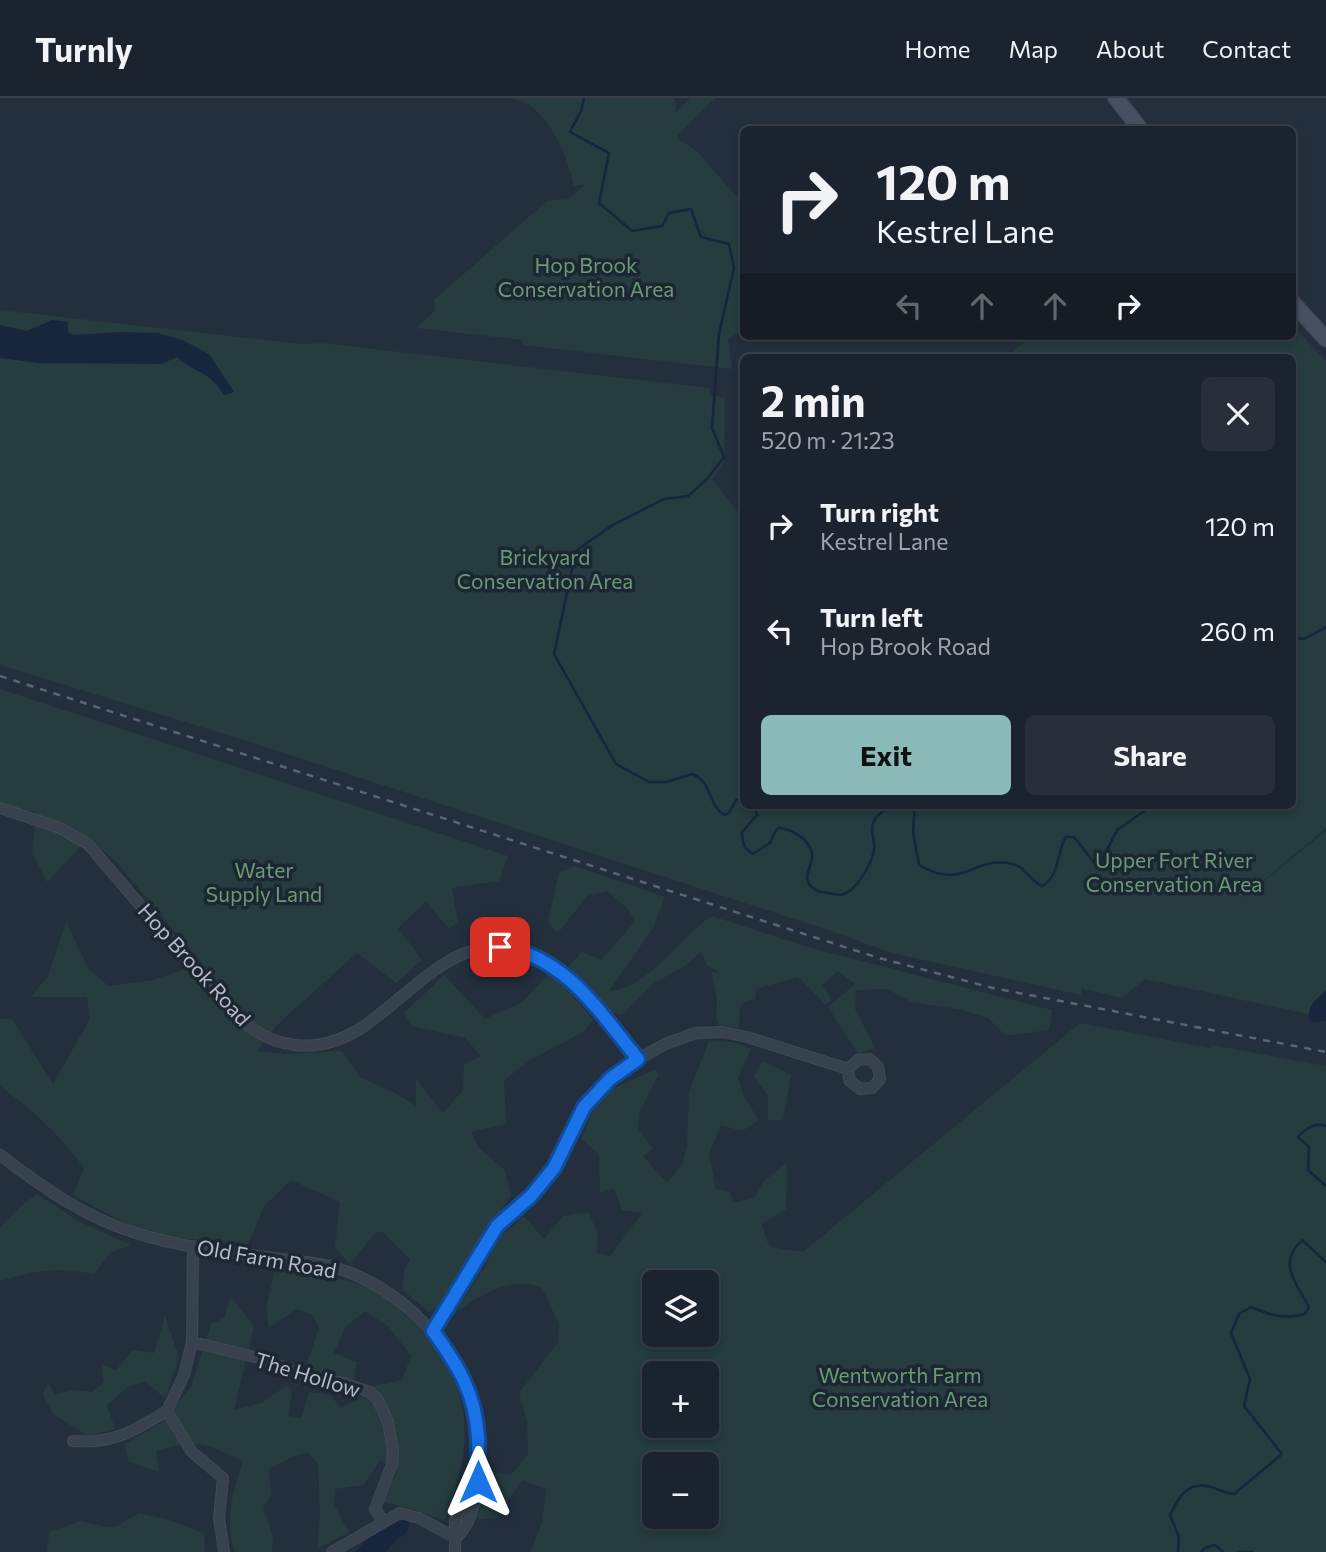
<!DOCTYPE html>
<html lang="en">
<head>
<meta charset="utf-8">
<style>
  :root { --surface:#1b232e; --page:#282f3a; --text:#f1f3f6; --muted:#a0a4aa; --line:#39404a; --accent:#8bbbb9 }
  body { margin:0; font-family:Commissioner,sans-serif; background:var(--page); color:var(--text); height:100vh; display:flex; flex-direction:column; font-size:26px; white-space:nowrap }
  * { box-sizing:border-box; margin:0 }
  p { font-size:23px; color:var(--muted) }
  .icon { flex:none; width:38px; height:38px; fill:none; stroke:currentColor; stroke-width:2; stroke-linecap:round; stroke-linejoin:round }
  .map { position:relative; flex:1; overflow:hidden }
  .panel { position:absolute; left:740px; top:256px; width:556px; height:455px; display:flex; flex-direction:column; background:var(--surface); border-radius:10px; box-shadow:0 4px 10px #0003,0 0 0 2px var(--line) }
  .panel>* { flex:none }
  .hud { position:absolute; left:740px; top:28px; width:556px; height:214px; border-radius:10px; box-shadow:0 4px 10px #0003,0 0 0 2px var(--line); background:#1b232e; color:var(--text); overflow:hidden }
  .controls { position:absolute; left:642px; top:1172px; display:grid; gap:14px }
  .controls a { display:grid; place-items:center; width:77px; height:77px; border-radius:10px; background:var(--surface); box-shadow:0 4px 10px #0003,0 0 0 2px var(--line); font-size:35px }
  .pin { position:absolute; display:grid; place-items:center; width:60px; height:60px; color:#fff; margin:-30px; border-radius:14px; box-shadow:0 4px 10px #0006 }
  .me { position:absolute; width:77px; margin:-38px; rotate:0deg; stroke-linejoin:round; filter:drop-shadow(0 0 5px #0008) }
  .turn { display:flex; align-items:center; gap:24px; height:147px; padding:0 21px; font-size:32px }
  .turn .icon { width:91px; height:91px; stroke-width:2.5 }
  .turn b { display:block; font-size:49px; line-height:60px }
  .lanes { display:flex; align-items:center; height:66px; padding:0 21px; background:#0003; justify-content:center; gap:35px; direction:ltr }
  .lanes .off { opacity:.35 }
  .round { display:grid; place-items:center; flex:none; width:74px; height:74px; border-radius:10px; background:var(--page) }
  .overview { display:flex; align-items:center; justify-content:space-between; height:119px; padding:0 21px }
  h1 { font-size:42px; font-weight:700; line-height:52px }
  .primary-button { display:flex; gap:14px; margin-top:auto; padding:14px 21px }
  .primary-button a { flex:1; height:80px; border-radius:10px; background:var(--accent); color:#111; font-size:28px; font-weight:700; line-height:80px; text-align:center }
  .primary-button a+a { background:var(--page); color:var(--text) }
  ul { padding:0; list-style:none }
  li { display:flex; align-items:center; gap:21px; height:105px; padding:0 21px }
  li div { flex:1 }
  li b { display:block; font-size:26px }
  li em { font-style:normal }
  header { display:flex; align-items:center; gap:42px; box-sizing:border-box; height:98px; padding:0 35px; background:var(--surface); border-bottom:2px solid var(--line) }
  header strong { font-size:33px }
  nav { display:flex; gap:38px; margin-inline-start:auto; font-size:24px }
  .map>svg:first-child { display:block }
  .green { fill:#263c3f; fill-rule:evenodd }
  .water { fill:#17263c }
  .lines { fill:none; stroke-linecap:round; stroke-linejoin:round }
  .stream { stroke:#17263c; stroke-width:2.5 }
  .minor-casing { stroke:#414a57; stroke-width:12 }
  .secondary-casing { stroke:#414a57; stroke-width:17 }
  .minor { stroke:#38414e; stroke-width:10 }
  .secondary { stroke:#465061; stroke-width:14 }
  .rail { stroke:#5a6575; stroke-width:2.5; stroke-dasharray:7 7; stroke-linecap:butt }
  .route-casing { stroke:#114b97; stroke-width:18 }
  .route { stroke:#1a73e8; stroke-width:12 }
  .labels { text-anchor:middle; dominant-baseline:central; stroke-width:7; stroke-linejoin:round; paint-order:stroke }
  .park-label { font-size:21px; fill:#6b9a76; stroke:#1d2633 }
  .street-label { font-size:21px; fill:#b4bcc9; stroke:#1d2633 }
</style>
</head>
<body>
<header>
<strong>Turnly</strong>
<nav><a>Home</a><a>Map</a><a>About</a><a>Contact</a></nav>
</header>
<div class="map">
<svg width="1326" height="1454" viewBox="0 0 1326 1454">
  <rect width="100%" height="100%" fill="#242f3e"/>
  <path class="green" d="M 511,0 L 673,0 L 676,4 L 675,16 L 690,0 L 715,0 L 678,37 L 680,42 L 698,54 L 744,107 L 744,199 L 739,234 L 728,241 L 732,271 L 522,247 L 523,242 L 416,230 L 435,213 L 434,202 L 547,103 L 568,101 L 586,86 L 574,88 C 567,57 547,5 511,0 Z
    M 0,212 L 301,246 L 322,245 L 709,290 L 711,298 L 725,299 L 724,365 L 712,381 L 744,421 L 744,707 L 1293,707 L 1293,259 L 1006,259 L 1032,238 L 1293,238 L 1293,228 L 1326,263 L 1326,730 L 1233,808 L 1326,733 L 1326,920 L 1145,881 L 1122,900 L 1081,890 L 1081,897 L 892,855 L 831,833 L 247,643 L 0,567 Z
    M 0,591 L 508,758 L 499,783 L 452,790 L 458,824 L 449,831 L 426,804 L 398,830 L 422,862 L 396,885 L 357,855 L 279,925 L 257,953 L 284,956 L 342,953 L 360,979 L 395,995 L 416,1008 L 416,981 L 443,1015 L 463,992 L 464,966 L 481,958 L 465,940 L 411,928 L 404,915 L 444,877 L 485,921 L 522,904 L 551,874 L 593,921 L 585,933 L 532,961 L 504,982 L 506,1026 L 471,1034 L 478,1049 L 505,1072 L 511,1098 L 479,1142 L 439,1208 L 429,1214 L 402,1191 L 405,1170 L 410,1162 L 382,1133 L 374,1136 L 350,1166 L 335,1149 L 340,1104 L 291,1082 L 264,1108 L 248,1147 L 171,1139 L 123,1124 L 73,1097 L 84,1070 C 59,1035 34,1014 0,988 L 0,921 L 12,921 L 53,986 L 90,921 L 87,899 L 31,899 L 48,878 L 66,824 L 89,872 L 109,888 L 153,882 L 202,865 L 117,765 L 89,740 L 47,784 L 32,755 L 36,714 L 3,708 L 0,713 Z
    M 575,768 L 665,799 L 653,830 L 609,893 C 652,889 678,839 712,818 L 811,850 L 1052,912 L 1049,932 L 1006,938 L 988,920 L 963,912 L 912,904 L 887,891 L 856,892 L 855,911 L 875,950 L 858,956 L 828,909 L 855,886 L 838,873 L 822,888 L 831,901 L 826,907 L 798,879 L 756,891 L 755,901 L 747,903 L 740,908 L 739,930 L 719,927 C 714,918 717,913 717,903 C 716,892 712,884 712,873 L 719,875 L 707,867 L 701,854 L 682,870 L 654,885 L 622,917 L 606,913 L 569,868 L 582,854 L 601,862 L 635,824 L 627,810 L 607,793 L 587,798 L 558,835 L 548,824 L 559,774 Z
    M 1080,925 L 1210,950 L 1212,947 L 1326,968 L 1326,1454 L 530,1454 L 542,1425 L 546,1391 L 522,1382 L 497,1420 L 478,1421 L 484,1372 L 511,1377 L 528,1356 L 527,1323 L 519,1295 L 558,1244 L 559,1226 L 542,1190 C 510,1176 479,1199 454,1216 L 484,1170 L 500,1139 L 524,1118 L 544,1141 L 563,1118 L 588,1114 L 598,1135 L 597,1155 L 610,1158 L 642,1115 L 622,1112 L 614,1091 L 600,1095 L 599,1056 L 581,1041 L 596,1006 L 612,991 L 654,972 L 659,976 L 640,1013 L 638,1030 L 653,1051 L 643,1058 L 667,1085 L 682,1066 L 687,1049 L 689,994 L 709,943 L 734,944 L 751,951 L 738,980 L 744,999 L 759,1022 L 742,1033 L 721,1027 L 709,1056 L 716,1091 L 730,1094 L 733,1105 L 755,1099 L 764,1083 L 787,1065 L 786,1111 L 762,1126 L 767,1143 L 771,1149 L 803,1154 ZM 654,1185 L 707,1185 L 707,1237 L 654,1237 ZM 654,1276 L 707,1276 L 707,1328 L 654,1328 ZM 654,1367 L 707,1367 L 707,1419 L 654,1419 Z
    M 762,963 L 791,976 L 783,1022 L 768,1022 L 768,998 L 754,979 Z
    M 37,1096 L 78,1123 L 131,1147 L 111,1154 L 94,1176 C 54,1169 38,1172 0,1183 L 0,1129 L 21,1108 Z
    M 275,1171 C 309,1175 343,1179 375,1192 C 392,1199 416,1223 427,1237 C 477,1304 471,1349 445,1423 L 406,1409 L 383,1404 L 397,1373 L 381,1362 L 363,1387 L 336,1391 L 334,1407 L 349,1434 L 317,1451 L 320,1417 L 318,1365 L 307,1354 L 289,1360 L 268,1372 L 272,1397 L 263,1409 L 273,1438 L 272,1454 L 235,1454 C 224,1425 233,1391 243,1363 C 203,1345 199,1340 156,1353 L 160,1375 L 128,1363 L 125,1346 L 161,1325 L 191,1289 L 211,1226 L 224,1220 L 231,1199 L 254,1228 L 234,1312 L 262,1305 L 287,1287 L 292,1294 L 288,1318 L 301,1320 L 309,1294 L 330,1297 L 341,1310 L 360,1300 L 374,1288 L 402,1282 L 411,1258 L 389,1229 L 365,1213 L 345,1229 L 334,1255 L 357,1264 L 354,1281 L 316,1278 L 305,1271 L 319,1230 L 312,1217 L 297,1211 L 269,1230 L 266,1210 Z
    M 165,1218 L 179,1260 L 165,1300 L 145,1284 L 129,1288 L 107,1307 L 115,1331 L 88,1338 L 53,1316 L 43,1296 L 48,1285 L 55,1296 L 75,1292 L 92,1294 L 104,1284 L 101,1266 L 116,1272 L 133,1252 L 154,1255 Z
    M 139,1415 L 169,1422 L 204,1435 L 205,1454 L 47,1454 L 49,1434 L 81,1423 L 107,1429 L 117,1428 Z"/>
  <path class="water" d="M 52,222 L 68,224 L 68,234 L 73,237 L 121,234 L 158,235 L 182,242 L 209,256 L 234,294 L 224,297 C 208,271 195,276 177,259 L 161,266 L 38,265 L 0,260 L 0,227 L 27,233 Z
    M 1326,893 L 1326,923 L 1311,924 C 1304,912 1316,900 1326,893 Z
    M 404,1421 L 408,1422 L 410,1425 L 406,1436 L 398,1440 L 386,1454 L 355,1454 C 369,1438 384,1428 404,1421 Z"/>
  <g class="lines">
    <path class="stream" d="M 584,0 L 581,13 L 570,34 L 609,55 L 599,105 L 632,133 L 662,128 L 669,115 L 691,111 L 701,139 L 729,146 L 734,170 L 719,236 L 712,330 L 724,359 L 707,381 L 688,398 L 664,401 L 611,428 L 576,453 L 554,556 L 616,666 L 649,684 L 666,684 L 692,676 C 712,683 708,707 724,717 L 729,715 L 736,702 L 744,705
      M 1293,540 L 1304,541 L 1326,529
      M 747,707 L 755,712 L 757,717 L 742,734 C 742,744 744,751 753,756 L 770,745 L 776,732 L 779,730 C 792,731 809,741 812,755 C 814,765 803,777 809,786 C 814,793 821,794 828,795 C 833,796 840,798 844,796 C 857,792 872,765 874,752 C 876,741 868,732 875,721 C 879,715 886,711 891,707
      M 915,707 L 913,734 L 919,767 C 964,794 972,757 1012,766 C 1026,769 1030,783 1042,788 C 1060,779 1056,755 1066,739 L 1074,739 L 1096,767 L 1102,762 L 1117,732 L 1153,707
      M 1326,1028 C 1313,1024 1306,1031 1298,1039 L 1309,1049 L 1308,1072 L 1326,1088
      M 1178,1454 L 1179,1439 L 1170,1417 C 1178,1401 1186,1384 1207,1388 C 1218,1390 1220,1395 1234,1396 L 1282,1356 L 1244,1308 L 1250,1281 L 1231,1235 L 1239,1216 L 1251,1209 C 1270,1217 1286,1222 1305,1216 L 1309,1209 C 1296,1185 1277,1165 1302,1142 L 1326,1164
      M 1201,1454 L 1205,1450 L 1215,1447 L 1223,1454
      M 1238,1454 L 1253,1454"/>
    <defs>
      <path id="minor" d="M 0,710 L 60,730 L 88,746 L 229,911 C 269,953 319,960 367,926 C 421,888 469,820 543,861 C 582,883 610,928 638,961
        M 0,1057 C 41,1088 84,1119 133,1134 C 178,1149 227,1154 274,1160 C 295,1163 317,1164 337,1170 C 383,1185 418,1213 446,1251 C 468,1282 481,1318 477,1356 C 474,1387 481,1415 456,1440
        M 193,1148 L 192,1244 L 184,1277 L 167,1313 L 192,1354 L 223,1380 L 219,1420 L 224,1454
        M 433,1233 L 497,1128 L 544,1084 L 554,1070 L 584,1009 L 610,981 L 644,958 L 665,946 L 696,935 L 723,934 L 747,939 L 848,971 L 858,962 L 870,961 L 878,969 L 880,981 L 872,990 L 860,991 L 849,982 L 848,971
        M 192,1244 L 263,1261 L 301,1277 L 343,1285 L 370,1294 L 378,1302 L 388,1324 L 393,1352 L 392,1366 L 375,1411 L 383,1423
        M 73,1343 C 114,1346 133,1333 167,1313
        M 332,1454 L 400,1415 L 419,1420 L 456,1440
        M 455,1454 L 455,1423 L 475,1371"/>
      <path id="secondary" d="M 1116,0 L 1141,32
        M 1293,205 L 1326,241"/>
    </defs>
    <use href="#minor" class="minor-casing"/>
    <use href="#secondary" class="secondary-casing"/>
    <use href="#minor" class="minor"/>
    <use href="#secondary" class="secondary"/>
    <path class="rail" d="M 0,578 L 879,860 L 993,890 L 1326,954"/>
  </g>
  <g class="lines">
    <defs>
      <path id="route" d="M 478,1384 C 476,1368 479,1354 478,1339 C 475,1294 458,1268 433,1233 L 497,1128 L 531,1098 L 554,1070 L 584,1009 L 610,981 L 638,961 C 600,915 565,857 500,849"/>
    </defs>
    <use href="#route" class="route-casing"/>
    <use href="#route" class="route"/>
  </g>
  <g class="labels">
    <g class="park-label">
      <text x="586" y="166">Hop Brook<tspan x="586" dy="24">Conservation Area</tspan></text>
      <text x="545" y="458">Brickyard<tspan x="545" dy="24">Conservation Area</tspan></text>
      <text x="1174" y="761">Upper Fort River<tspan x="1174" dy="24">Conservation Area</tspan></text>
      <text x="264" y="771">Water<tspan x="264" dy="24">Supply Land</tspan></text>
      <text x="900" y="1276">Wentworth Farm<tspan x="900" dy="24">Conservation Area</tspan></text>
    </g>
    <g class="street-label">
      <text transform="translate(195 866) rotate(48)">Hop Brook Road</text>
      <text transform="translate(267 1160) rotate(10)">Old Farm Road</text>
      <text transform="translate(308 1276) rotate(17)">The Hollow</text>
    </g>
  </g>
</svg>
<div class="controls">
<a><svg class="icon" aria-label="layers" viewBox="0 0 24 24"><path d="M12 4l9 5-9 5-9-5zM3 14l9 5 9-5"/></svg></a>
<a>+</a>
<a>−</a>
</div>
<div class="pin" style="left:500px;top:849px;background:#d93025"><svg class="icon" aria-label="arrive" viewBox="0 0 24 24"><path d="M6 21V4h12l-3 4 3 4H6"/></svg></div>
<svg class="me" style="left:478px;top:1384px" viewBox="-20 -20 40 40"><path d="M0-17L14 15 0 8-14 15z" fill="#1a73e8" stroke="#fff" stroke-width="4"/></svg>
<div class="hud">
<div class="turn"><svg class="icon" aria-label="right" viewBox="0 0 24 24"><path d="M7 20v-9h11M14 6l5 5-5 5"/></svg><div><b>120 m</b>Kestrel Lane</div></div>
<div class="lanes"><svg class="icon off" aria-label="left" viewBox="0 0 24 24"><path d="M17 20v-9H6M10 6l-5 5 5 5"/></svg><svg class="icon off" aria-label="ahead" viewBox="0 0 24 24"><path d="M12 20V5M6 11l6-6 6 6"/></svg><svg class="icon off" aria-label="ahead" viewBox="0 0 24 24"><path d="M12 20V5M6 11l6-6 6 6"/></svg><svg class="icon" aria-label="right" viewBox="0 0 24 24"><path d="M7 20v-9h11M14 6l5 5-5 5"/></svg></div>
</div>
<section class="panel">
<div class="overview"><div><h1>2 min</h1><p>520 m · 21:23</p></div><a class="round"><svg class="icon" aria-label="close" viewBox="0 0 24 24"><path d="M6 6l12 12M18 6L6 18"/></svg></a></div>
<ul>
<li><svg class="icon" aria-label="right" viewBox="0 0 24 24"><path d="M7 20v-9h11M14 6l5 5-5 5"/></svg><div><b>Turn right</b><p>Kestrel Lane</p></div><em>120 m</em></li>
<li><svg class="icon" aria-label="left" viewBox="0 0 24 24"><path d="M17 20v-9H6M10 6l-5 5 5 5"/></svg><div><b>Turn left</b><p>Hop Brook Road</p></div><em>260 m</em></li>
</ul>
<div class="primary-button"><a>Exit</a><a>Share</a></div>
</section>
</div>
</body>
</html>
